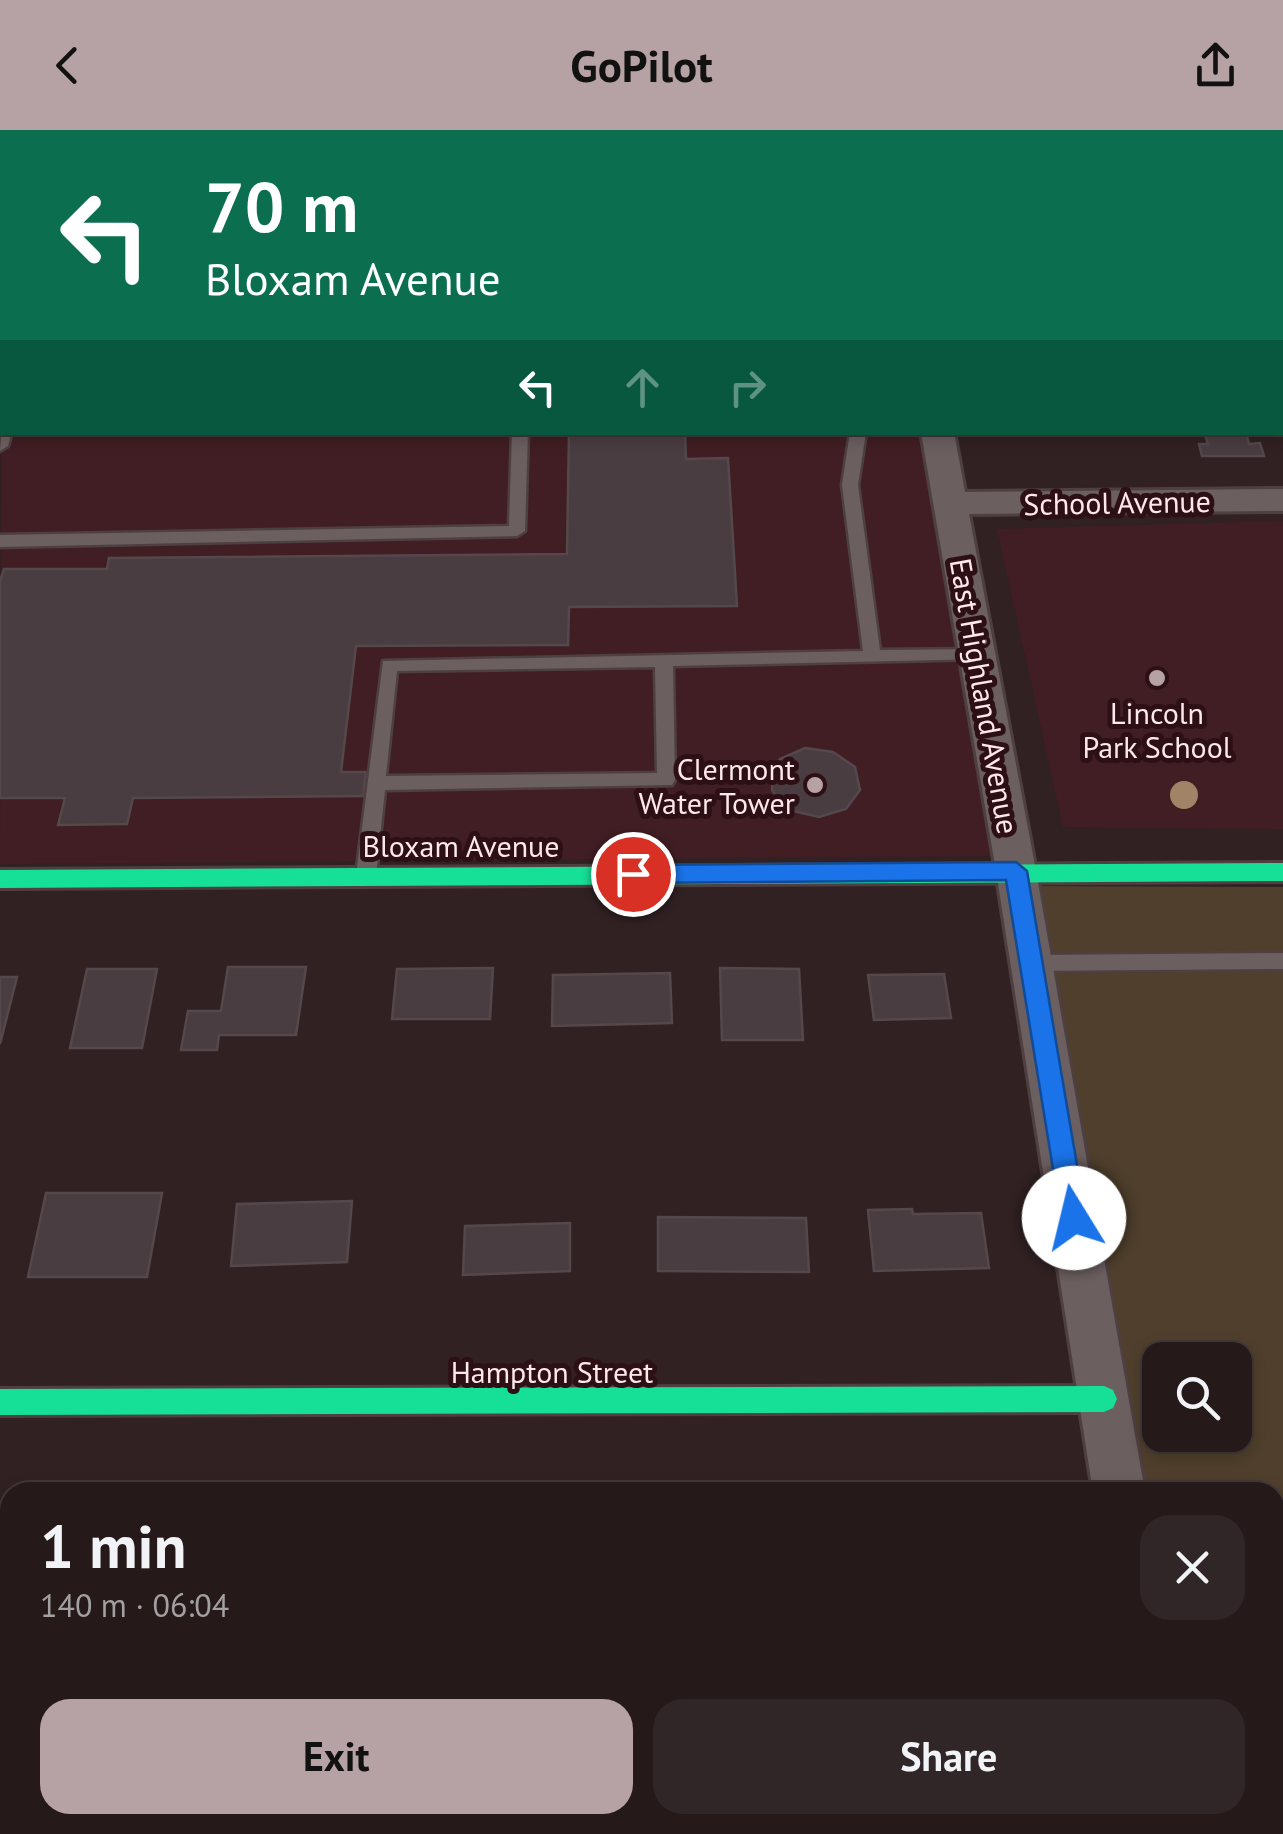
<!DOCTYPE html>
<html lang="en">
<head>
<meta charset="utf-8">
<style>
  :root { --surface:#25191a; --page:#312627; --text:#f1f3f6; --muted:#a3a0a2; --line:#423839; --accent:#b6a2a4 }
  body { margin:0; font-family:"PT Sans",sans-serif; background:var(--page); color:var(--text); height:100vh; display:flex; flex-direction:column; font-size:38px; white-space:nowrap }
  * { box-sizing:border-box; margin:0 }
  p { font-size:32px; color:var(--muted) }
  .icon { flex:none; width:55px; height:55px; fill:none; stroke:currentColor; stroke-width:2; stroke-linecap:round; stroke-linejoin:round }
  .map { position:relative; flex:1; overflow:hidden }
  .drawer { position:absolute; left:0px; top:1352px; width:1285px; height:352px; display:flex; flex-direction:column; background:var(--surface); border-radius:30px 30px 0 0; box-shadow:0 5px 15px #0003,0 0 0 2px var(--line) }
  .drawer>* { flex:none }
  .top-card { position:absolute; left:0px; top:0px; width:1285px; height:305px; box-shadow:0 5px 15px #0003,0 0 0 2px var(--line); background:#0b6e4f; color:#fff; overflow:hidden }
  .controls { position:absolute; left:1142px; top:1212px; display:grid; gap:20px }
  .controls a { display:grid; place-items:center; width:110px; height:110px; border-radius:20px; background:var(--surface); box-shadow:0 5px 15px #0003,0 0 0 2px var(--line); font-size:50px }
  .pin { position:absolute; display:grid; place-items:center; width:85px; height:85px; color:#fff; margin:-42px; border:5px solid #fff; border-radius:50%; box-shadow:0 2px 10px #0007 }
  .me { position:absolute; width:110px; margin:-55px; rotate:351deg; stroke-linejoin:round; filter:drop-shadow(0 0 8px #0008) }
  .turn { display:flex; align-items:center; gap:35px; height:210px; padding:0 40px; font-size:45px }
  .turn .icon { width:130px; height:130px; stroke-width:2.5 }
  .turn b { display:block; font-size:70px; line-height:85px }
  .lanes { display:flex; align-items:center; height:95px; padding:0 40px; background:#0003; justify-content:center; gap:50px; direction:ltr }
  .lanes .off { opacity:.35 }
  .round { display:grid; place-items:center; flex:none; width:105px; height:105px; border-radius:30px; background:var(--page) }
  .head { display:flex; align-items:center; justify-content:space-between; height:170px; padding:0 40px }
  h1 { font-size:60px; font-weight:600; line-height:75px }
  .cta { display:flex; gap:20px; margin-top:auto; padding:20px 40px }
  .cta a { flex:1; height:115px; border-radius:30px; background:var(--accent); color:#111; font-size:40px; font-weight:600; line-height:115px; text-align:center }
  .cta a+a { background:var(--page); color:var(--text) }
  header { display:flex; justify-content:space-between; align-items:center; height:130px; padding:0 40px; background:var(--accent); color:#111; font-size:45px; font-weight:600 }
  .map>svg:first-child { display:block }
  .built { fill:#411e23 }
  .green { fill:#4f3f2c; fill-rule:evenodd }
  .building { fill:#4a3d41; stroke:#54484c; stroke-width:2.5 }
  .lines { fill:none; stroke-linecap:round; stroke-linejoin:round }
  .lane-casing { stroke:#4e3f41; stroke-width:5 }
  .street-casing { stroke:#4e3f41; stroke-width:6 }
  .fast-casing { stroke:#4e3f41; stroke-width:6 }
  .slow-casing { stroke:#4e3f41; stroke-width:28 }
  .lane { fill:#6c5f60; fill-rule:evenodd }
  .street { fill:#6c5f60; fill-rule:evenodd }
  .fast { fill:#16e098; fill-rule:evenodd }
  .slow { stroke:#ffcf43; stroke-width:22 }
  .tree { fill:#a18467 }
  .route { fill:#1a73e8; stroke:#114b97; stroke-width:2.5 }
  .poi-dot { fill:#b6a2a4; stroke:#2d1015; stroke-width:4 }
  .labels { text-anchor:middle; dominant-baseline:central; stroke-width:10; stroke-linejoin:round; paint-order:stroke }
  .street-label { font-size:30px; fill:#fee8e9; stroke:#2d1015 }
  .poi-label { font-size:30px; fill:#fee8e9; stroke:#2d1015 }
</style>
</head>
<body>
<header><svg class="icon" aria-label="back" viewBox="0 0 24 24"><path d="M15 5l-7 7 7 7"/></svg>GoPilot<svg class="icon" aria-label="share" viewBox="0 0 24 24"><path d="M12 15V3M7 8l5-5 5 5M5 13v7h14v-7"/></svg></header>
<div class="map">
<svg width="1283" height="1704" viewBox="0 0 1283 1704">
  <rect width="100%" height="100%" fill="#312123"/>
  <path class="built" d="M 180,0 L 871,0 L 872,2 L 177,2 Z
    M 2,155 L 2,302 L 919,303 L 992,726 L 0,734 Z
    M 1283,391 L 1283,699 L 1063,697 L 997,399 Z"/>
  <path class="green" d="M 1040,756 L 1283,757 L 1283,1704 L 1207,1704 L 1205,1695 L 1275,1695 L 1275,1362 L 1147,1362 ZM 1160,1230 L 1235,1230 L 1235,1305 L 1160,1305 Z"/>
  <path class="building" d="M 569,302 L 685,302 L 686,329 L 728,328 L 737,476 L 569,477 L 568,515 L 356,516 L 341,642 L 366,642 L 363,666 L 133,668 L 127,694 L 58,695 L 65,668 L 0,668 L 0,451 L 4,439 L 107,439 L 109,428 L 567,424 Z
    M 1204,302 L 1246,302 L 1249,314 L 1260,313 L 1264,326 L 1202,326 L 1199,314 L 1208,314 Z
    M 805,618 L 833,622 L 855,637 L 860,660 L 846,679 L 819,687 L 789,680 L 779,671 L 772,660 L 773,638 L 780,629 Z
    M 228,837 L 306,837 L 296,905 L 219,905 L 217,920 L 181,920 L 188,881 L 221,881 Z
    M 493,838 L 490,889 L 392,889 L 397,839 Z
    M 720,838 L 799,839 L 803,910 L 722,910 Z
    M 87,839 L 157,839 L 142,918 L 70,918 Z
    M 670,843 L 672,893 L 552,896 L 553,845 Z
    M 944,844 L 951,888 L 874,890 L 868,845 Z
    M 0,847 L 17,847 L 0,914 Z
    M 46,1063 L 162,1063 L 147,1147 L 28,1147 Z
    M 352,1071 L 347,1132 L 231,1136 L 237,1074 Z
    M 912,1079 L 913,1084 L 981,1083 L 989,1138 L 874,1141 L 868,1080 Z
    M 658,1087 L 806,1088 L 809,1142 L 658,1141 Z
    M 570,1093 L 570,1141 L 463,1145 L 465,1096 Z"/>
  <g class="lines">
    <defs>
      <path id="lane" d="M 197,0 L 261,0 L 260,2 Z
        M 328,0 L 364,0 L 365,2 L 329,2 Z
        M 0,196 L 2,196 L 2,205 L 0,205 Z
        M 2,297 L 2,302 L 12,302 L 8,316 L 0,321 Z
        M 512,302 L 528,302 L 525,401 L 517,406 L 0,417 L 0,405 L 509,396 Z
        M 850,302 L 866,302 L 858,355 L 880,520 L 978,519 L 987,525 L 984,529 L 673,536 L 675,650 L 672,655 L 385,660 L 376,746 L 373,751 L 359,751 L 356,746 L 383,531 L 863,521 L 842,355 ZM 655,537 L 657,643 L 386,646 L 397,541 Z
        M 1283,823 L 1283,839 L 1031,841 L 1024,839 L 1021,833 L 1024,827 L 1031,825 Z"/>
      <path id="street" d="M 872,0 L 900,0 L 901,2 L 874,2 Z
        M 0,12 L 2,12 L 2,28 L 0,28 Z
        M 1282,86 L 1283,86 L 1283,104 L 1282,104 Z
        M 921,302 L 954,302 L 965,362 L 1283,359 L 1283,381 L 969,384 L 1036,741 L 1145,1362 L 1093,1362 L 996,741 Z
        M 1146,1695 L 1204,1695 L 1205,1704 L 1147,1704 Z"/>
      <path id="fast" d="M 2,100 L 2,111 L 0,112 L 0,101 Z
        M 1283,733 L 1283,751 L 0,758 L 0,740 Z
        M 1104,1256 L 1113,1260 L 1117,1269 L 1113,1278 L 1104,1282 L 0,1285 L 0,1259 Z"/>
      <path id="slow" d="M 123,2 L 126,0"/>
    </defs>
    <use href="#lane" class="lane-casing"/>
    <use href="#street" class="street-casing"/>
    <use href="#fast" class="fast-casing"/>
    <use href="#slow" class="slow-casing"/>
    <use href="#lane" class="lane"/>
    <use href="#street" class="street"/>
    <use href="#fast" class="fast"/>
    <use href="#slow" class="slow"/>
  </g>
  <circle class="tree" cx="1184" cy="665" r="14"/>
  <path class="route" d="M 1016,732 L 1027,741 L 1086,1088 L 1082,1096 L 1074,1099 L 1065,1096 L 1061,1088 L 1006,750 L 633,753 L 622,744 L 633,735 Z"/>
  <g class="poi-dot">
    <circle cx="1157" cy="548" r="10"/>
    <circle cx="815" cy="655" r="10"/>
  </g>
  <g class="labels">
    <g class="street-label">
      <text transform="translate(1117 372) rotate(-1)">School Avenue</text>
      <text transform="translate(985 566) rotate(80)">East Highland Avenue</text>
      <text x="461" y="715">Bloxam Avenue</text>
      <text x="552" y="1241">Hampton Street</text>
    </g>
    <g class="poi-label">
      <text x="1157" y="582">Lincoln<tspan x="1157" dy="34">Park School</tspan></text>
      <text x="795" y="638" text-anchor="end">Clermont<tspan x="795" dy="34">Water Tower</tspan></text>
    </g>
  </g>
</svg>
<div class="controls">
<a><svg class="icon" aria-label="search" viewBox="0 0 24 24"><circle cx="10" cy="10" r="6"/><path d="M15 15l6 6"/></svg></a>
</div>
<div class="pin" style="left:633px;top:744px;background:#d93025"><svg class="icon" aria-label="arrive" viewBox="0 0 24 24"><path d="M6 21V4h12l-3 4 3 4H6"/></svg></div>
<svg class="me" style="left:1074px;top:1088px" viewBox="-20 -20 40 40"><circle r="19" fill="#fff"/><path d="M0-13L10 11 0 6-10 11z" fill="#1a73e8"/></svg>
<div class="top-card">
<div class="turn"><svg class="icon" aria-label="left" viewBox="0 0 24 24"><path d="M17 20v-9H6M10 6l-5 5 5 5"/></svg><div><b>70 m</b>Bloxam Avenue</div></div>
<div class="lanes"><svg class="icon" aria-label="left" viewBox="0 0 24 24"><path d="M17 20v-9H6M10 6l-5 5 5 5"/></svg><svg class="icon off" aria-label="ahead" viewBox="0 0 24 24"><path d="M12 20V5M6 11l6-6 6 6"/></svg><svg class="icon off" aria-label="right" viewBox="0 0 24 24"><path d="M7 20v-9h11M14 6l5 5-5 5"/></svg></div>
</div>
<section class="drawer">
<div class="head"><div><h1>1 min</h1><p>140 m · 06:04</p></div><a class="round"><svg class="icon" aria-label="close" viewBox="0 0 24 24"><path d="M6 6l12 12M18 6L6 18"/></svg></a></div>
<div class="cta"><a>Exit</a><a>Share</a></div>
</section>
</div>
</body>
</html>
